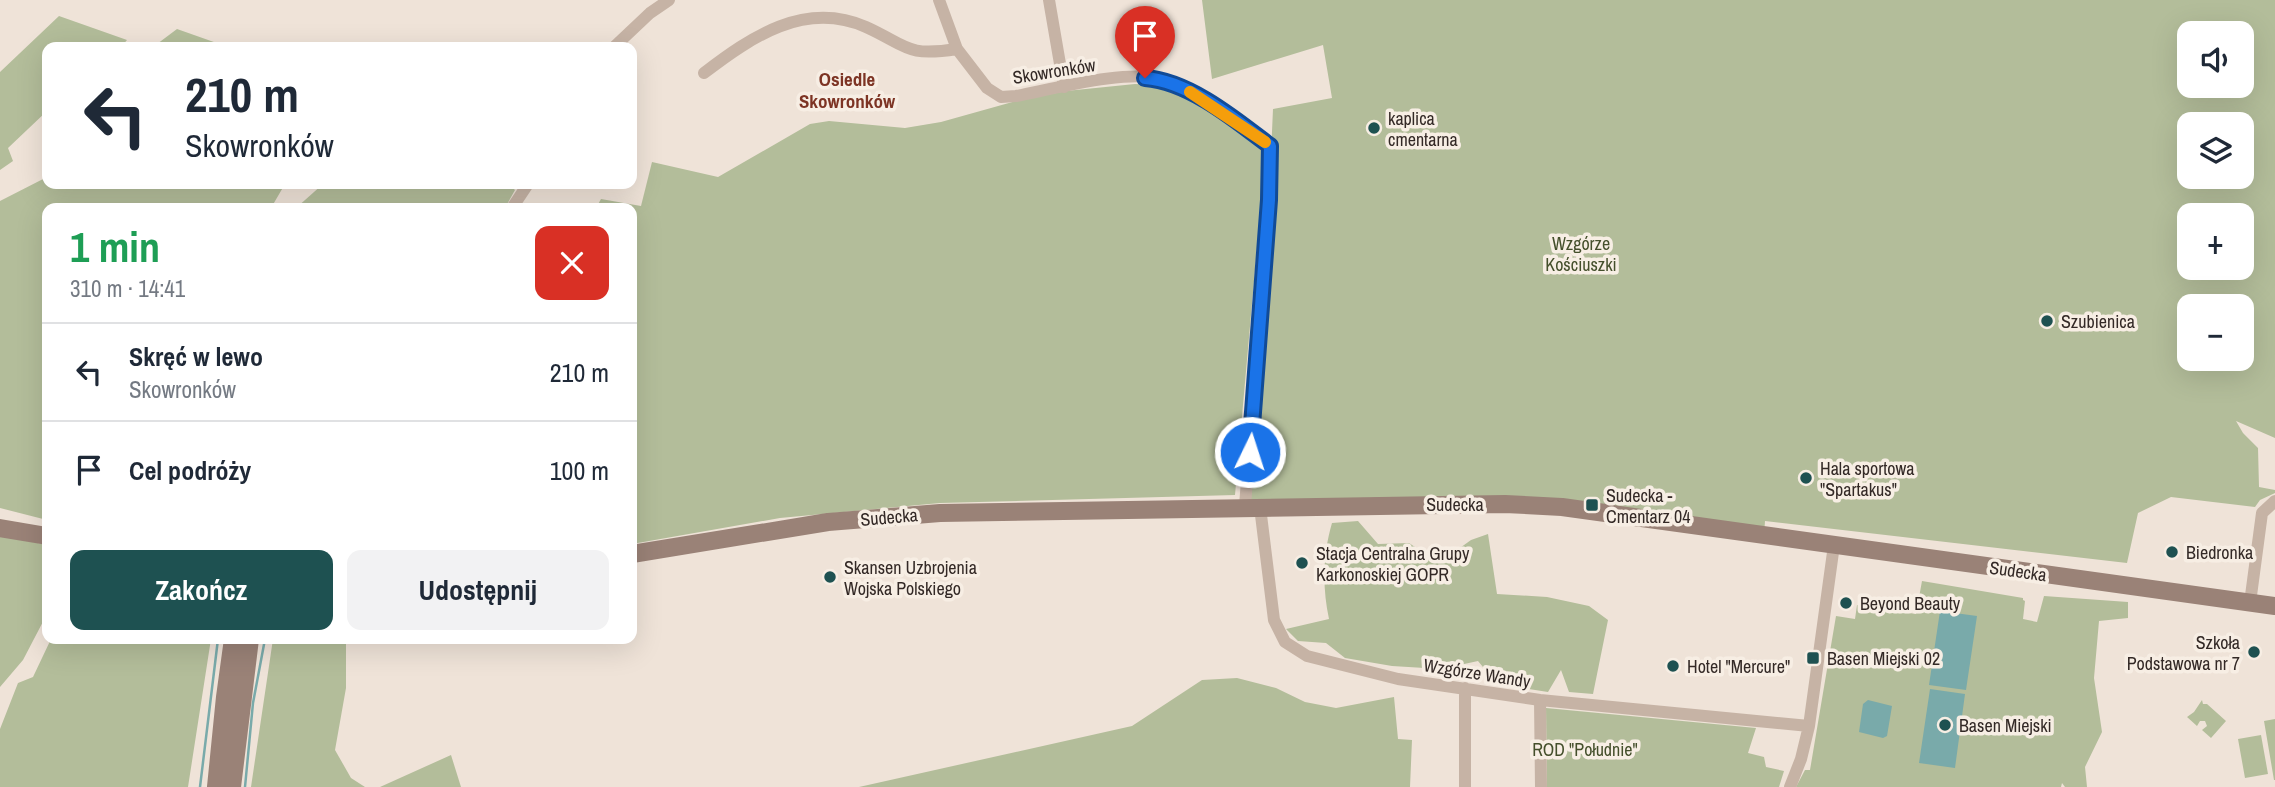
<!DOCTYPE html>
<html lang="pl">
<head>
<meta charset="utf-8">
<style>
  :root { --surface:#fff; --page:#f2f2f3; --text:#1f2937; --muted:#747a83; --line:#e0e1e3; --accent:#1e5151 }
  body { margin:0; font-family:"Archivo Narrow",sans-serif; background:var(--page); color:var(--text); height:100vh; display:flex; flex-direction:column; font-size:26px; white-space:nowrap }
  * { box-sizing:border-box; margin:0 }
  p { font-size:23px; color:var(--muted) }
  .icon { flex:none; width:38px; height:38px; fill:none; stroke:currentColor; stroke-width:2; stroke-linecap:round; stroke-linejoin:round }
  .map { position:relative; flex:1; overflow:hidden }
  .sheet { position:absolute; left:42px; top:203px; width:595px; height:441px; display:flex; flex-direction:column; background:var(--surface); border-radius:14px; box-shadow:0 7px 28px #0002 }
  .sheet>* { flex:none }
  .guide { position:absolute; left:42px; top:42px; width:595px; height:147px; border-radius:14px; box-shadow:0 7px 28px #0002; background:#fff; color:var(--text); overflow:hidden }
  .tools { position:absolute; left:2177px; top:21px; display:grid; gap:14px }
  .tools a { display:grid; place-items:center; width:77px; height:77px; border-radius:14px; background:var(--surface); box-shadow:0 7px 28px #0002; font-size:35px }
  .pin { position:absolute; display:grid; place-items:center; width:60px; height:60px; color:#fff; margin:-72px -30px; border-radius:50% 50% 50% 0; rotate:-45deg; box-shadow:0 0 7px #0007 }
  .pin .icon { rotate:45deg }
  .me { position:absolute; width:77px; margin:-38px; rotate:4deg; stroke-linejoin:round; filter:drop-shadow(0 0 5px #0008) }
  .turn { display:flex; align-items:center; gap:24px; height:147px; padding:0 28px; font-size:32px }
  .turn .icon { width:91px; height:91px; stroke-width:2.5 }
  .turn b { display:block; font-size:49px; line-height:60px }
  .round { display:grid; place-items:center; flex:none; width:74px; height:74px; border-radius:14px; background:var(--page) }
  .summary { display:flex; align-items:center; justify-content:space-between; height:119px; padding:0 28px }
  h1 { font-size:42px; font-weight:800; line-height:52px; color:#1e9e55 }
  .action { display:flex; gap:14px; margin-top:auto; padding:14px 28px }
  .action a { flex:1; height:80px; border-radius:14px; background:var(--accent); color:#fff; font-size:28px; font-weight:800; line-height:80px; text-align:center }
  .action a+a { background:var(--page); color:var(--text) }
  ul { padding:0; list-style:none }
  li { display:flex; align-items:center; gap:21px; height:98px; padding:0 28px; border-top:2px solid var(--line) }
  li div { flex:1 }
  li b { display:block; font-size:26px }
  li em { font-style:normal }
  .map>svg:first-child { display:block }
  .green { fill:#b3bd9a; fill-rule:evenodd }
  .water { fill:#79aaaa }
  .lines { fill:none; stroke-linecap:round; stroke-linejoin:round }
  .stream { stroke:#79aaaa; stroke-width:2.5 }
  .street { stroke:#c6b3a5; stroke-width:12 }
  .secondary { stroke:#9a8277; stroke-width:18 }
  .route-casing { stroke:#114b97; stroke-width:18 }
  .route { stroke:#1a73e8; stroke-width:12 }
  .slow { stroke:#f59e0b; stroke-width:12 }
  .poi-dot { fill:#1e5151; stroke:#f7eee4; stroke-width:2.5 }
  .labels { text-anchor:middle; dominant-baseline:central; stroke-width:7; stroke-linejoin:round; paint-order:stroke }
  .street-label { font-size:18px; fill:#332926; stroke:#f7eee4 }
  .poi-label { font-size:18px; fill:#332926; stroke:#f7eee4; text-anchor:start }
  .park-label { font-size:18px; fill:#444f2b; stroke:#f7eee4 }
  .neighbourhood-label { font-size:19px; font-weight:bold; fill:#7d3424; stroke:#f7eee4 }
</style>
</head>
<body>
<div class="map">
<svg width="2275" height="787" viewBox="0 0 2275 787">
  <rect width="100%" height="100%" fill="#efe3d8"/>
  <path class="green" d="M 1202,0 L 2275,0 L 2275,438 L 2236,421 L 2243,433 L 2258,448 L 2259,487 L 2275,490 L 2275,493 L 2260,500 L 2255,507 L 2171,497 L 2138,513 L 2127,563 L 1765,521 L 1764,535 L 1588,511 L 1245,506 L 1269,199 L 1273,109 L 1332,98 L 1323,45 L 1212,79 ZM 2189,33 L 2242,33 L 2242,86 L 2189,86 ZM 2189,124 L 2242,124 L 2242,177 L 2189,177 ZM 2189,215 L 2242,215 L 2242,268 L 2189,268 ZM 2189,306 L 2242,306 L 2242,359 L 2189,359 Z
    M 59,16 L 127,40 L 121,47 L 47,47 L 47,111 L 8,148 L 13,161 L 0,170 L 0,72 Z
    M 177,29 L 228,47 L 153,47 Z
    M 1135,84 L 1164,85 L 1193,99 L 1251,137 L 1261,150 L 1262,191 L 1235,495 L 940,503 L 780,518 L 632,544 L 632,208 L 596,208 L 601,199 L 641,206 L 652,162 L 718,177 L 810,124 L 829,121 L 905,128 L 941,122 L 1016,101 L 1066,91 Z
    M 47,177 L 47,184 L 285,184 L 271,208 L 47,208 L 47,520 L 0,508 L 0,201 Z
    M 323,184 L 509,184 L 515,190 L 505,208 L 296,208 Z
    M 1358,521 L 1378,544 L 1409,543 L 1439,563 L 1471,540 L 1488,534 L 1497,594 L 1547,597 L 1589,606 L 1608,620 L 1593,694 L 1569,692 L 1561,670 L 1548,692 L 1497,684 L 1478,661 L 1441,669 L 1392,666 L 1345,658 L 1326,643 L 1298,641 L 1286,629 L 1329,619 C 1322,587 1323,553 1332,523 Z
    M 0,535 L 47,545 L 47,614 L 23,660 L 0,687 Z
    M 1922,581 L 2023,598 L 2023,600 L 2025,601 L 2023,619 L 2037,622 L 2044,596 L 2128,602 L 2128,618 L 2099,621 L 2094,678 L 2102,732 L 2085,767 L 2087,787 L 2065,787 L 2062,783 L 2061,787 L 1796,787 L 1805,770 L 1810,770 L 1836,616 L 1855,619 L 1857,605 L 1916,614 Z
    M 51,639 L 211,639 L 188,787 L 0,787 L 0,729 L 18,683 L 33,677 Z
    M 273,639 L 346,639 L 346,688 L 335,750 L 351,778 L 365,787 L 251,787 Z
    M 1237,678 L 1276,688 L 1305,702 L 1336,708 L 1394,697 L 1398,739 L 1412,740 L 1410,787 L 859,787 L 1132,726 L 1202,680 Z
    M 2202,700 L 2203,704 L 2207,704 L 2226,721 L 2211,738 L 2202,730 L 2207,726 L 2205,721 L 2200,721 L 2197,726 L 2187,717 L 2194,712 Z
    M 1546,708 L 1756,728 L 1748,753 L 1764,757 L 1766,767 L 1784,771 L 1779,787 L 1547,787 Z
    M 2275,719 L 2275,780 L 2274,780 L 2264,721 Z
    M 2261,735 L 2268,774 L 2245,778 L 2238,739 Z
    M 451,755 L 461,787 L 380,787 Z"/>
  <path class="water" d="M 1940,611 L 1977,616 L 1966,690 L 1929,685 Z
    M 1930,689 L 1965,694 L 1955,768 L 1919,763 Z
    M 1868,700 L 1892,706 L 1887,736 L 1883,738 L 1859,732 L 1863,704 Z"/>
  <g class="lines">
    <path class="stream" d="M 200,787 L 218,639
      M 245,787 L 253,703 L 265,639"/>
    <path class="street" d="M 939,0 L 957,49 L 987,88 L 1001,97 L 1016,96 C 1053,89 1130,68 1165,80 C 1203,93 1239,122 1270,146 L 1269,199 L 1245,506
      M 1049,0 L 1064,87
      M 614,47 L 650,13 L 669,0
      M 704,73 C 751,37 805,0 866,27 C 908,46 905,57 957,49
      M 512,208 L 528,184
      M 1260,507 L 1274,620 L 1285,642 L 1307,656 L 1398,679 L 1540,700 L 1809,726
      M 2250,603 L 2262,513 L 2275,501
      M 1465,688 L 1465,787
      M 1540,700 L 1541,787
      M 1790,787 L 1801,759 L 1809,726 L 1834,545"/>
    <path class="secondary" d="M 0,528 L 47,536
      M 632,554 L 828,522 L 940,513 L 1505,504 L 1562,507 L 2275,606
      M 216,787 L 225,697 L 233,639
      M 232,787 L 250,639"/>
  </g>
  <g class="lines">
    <defs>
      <path id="route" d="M 1145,78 C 1189,81 1236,120 1270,146 L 1269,200 L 1250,452"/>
    </defs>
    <use href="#route" class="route-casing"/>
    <use href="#route" class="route"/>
    <path class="slow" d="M 1190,92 L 1265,142"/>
  </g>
  <g class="poi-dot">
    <circle cx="1374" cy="128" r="7"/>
    <circle cx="2047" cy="321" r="7"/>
    <circle cx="1806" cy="478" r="7"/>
    <rect x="1585" y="498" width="14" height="14" rx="3.5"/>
    <circle cx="2172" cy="552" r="7"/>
    <circle cx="1302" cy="563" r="7"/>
    <circle cx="830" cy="577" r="7"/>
    <circle cx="1846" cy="603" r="7"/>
    <circle cx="2254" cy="652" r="7"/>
    <rect x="1806" y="651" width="14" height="14" rx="3.5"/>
    <circle cx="1673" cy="666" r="7"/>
    <circle cx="1945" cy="725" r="7"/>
  </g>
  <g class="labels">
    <g class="street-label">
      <text transform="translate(1054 71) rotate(-9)">Skowronków</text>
      <text x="1455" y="504">Sudecka</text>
      <text transform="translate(889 517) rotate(-5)">Sudecka</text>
      <text transform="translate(2018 571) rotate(8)">Sudecka</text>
      <text transform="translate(1477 673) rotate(9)">Wzgórze Wandy</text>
    </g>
    <g class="poi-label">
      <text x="1388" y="118">kaplica<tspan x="1388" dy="21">cmentarna</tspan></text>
      <text x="2061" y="321">Szubienica</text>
      <text x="1820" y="468">Hala sportowa<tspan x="1820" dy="21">"Spartakus"</tspan></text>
      <text x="1606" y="495">Sudecka -<tspan x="1606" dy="21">Cmentarz 04</tspan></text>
      <text x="2186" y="552">Biedronka</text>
      <text x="1316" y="553">Stacja Centralna Grupy<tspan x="1316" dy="21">Karkonoskiej GOPR</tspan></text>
      <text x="844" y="567">Skansen Uzbrojenia<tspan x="844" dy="21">Wojska Polskiego</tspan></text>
      <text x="1860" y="603">Beyond Beauty</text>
      <text x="2240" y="642" text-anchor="end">Szkoła<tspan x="2240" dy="21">Podstawowa nr 7</tspan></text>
      <text x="1827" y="658">Basen Miejski 02</text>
      <text x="1687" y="666">Hotel "Mercure"</text>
      <text x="1959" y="725">Basen Miejski</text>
    </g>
    <g class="park-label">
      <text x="1581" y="243">Wzgórze<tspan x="1581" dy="21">Kościuszki</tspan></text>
      <text x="1585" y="749">ROD "Południe"</text>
    </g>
    <g class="neighbourhood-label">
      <text x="847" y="79">Osiedle<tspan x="847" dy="22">Skowronków</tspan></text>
    </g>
  </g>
</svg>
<div class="tools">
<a><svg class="icon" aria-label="sound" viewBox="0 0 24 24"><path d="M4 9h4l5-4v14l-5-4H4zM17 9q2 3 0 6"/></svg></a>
<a><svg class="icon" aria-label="layers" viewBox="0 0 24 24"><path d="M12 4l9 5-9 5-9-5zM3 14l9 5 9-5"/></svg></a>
<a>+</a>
<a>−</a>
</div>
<div class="pin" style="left:1145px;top:78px;background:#d93025"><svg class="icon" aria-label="arrive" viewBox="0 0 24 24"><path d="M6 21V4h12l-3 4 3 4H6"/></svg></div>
<svg class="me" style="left:1250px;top:452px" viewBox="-20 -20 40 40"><circle r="17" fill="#1a73e8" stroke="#fff" stroke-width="3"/><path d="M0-11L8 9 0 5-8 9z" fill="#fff"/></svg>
<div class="guide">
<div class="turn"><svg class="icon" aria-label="left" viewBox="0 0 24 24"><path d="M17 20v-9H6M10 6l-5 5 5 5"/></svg><div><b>210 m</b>Skowronków</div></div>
</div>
<section class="sheet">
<div class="summary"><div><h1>1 min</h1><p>310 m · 14:41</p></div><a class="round" style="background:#d93025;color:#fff"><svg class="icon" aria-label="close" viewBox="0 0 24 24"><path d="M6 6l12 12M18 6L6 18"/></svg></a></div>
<ul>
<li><svg class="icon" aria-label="left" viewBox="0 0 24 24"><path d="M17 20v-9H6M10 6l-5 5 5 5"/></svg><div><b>Skręć w lewo</b><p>Skowronków</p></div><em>210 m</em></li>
<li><svg class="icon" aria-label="arrive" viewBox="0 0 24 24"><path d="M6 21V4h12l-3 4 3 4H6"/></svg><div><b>Cel podróży</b></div><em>100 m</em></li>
</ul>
<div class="action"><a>Zakończ</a><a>Udostępnij</a></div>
</section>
</div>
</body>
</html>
